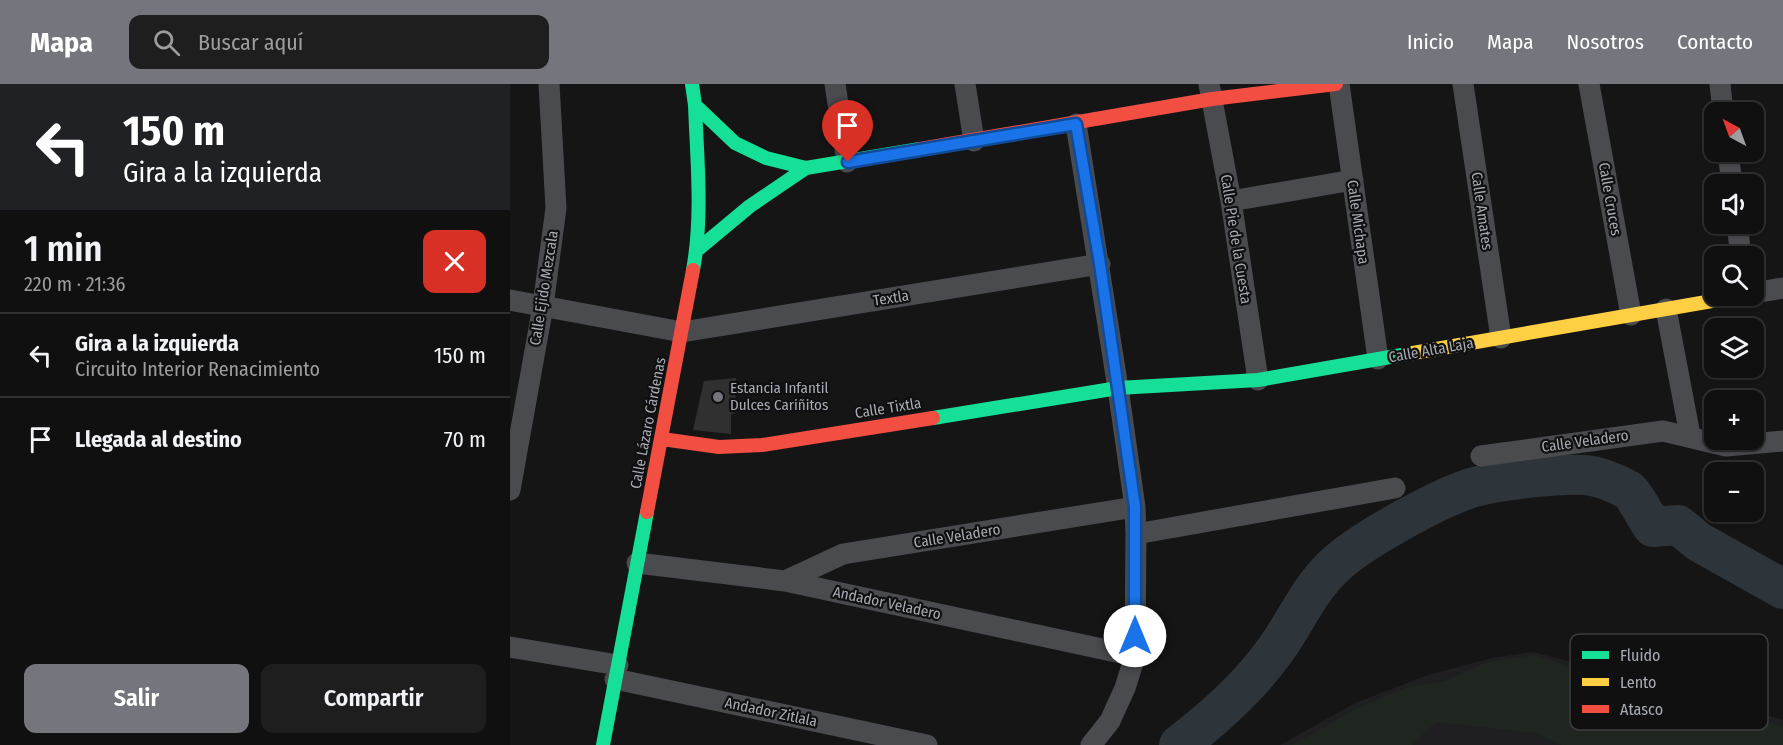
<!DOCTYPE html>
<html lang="es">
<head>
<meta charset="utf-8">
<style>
  :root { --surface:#101010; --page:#1e1e1e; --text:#f1f3f6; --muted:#9c9d9f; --line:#303030; --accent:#75767d }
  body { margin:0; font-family:"Fira Sans Condensed",sans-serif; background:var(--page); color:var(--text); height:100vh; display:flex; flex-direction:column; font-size:22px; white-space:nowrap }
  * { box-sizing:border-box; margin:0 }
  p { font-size:20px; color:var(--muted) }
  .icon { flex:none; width:33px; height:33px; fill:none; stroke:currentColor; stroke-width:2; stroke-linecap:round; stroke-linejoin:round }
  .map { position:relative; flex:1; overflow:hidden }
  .sheet { display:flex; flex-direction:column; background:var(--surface); width:510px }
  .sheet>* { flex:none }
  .hud { background:#202124; color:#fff; overflow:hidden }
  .needle { width:39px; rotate:319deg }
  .tools { position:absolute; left:1194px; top:18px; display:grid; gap:12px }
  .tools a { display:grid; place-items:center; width:60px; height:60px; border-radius:12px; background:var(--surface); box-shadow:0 2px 4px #0004,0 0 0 2px var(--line); font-size:30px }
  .pin { position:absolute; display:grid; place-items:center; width:51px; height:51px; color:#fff; margin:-62px -26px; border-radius:50% 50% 50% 0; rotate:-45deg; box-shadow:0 0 6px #0007 }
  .pin .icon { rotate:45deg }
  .me { position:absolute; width:66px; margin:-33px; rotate:0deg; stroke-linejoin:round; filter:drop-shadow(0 0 4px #0008) }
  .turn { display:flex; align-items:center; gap:21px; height:126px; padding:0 24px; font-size:27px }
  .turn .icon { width:78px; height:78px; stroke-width:2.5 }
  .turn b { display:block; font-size:42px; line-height:51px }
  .round { display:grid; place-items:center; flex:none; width:63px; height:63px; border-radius:12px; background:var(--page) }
  .overview { display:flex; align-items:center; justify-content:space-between; height:102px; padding:0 24px }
  h1 { font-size:36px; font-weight:600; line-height:45px }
  .primary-button { display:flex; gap:12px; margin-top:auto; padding:12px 24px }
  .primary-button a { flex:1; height:69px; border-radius:12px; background:var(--accent); color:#fff; font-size:24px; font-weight:600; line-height:69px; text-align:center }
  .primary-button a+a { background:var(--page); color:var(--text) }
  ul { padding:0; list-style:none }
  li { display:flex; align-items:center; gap:18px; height:84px; padding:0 24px; border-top:2px solid var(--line) }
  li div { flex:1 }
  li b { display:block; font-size:22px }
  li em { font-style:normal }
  header { display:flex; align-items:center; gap:36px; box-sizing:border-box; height:84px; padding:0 30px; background:var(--accent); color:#fff }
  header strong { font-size:28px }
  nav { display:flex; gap:33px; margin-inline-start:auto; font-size:21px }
  .search { width:420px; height:54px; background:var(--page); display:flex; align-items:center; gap:15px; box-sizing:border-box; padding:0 21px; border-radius:12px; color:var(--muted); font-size:22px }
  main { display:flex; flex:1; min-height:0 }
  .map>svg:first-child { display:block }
  .built { fill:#1f1f21 }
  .green { fill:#1f2620 }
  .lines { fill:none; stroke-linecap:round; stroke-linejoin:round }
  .river { stroke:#2d343a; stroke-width:40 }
  .building { fill:#303031 }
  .street { stroke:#4a4b4e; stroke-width:21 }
  .fast { stroke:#16e098; stroke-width:14 }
  .slow { stroke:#ffcf43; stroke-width:14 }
  .jam { stroke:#f24e42; stroke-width:14 }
  .route-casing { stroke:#114b97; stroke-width:15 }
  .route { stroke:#1a73e8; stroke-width:10 }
  .poi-dot { fill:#75767d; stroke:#101011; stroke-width:2 }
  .labels { text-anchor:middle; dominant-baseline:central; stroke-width:4.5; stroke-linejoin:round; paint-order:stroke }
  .street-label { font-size:15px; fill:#a8abb5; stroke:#101011 }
  .poi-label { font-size:15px; fill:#a8abb5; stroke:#101011; text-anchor:start }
  .key { fill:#101011; stroke:#3e3e42; stroke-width:1.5 }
  .key-label { font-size:16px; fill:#a8abb5 }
</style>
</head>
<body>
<header>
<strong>Mapa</strong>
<div class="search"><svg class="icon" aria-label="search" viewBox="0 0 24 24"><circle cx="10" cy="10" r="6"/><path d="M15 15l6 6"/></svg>Buscar aquí</div>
<nav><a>Inicio</a><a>Mapa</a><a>Nosotros</a><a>Contacto</a></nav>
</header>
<main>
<section class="sheet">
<div class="hud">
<div class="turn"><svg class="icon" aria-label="left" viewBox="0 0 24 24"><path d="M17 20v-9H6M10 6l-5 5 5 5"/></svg><div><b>150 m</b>Gira a la izquierda</div></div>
</div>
<div class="overview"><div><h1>1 min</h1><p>220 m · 21:36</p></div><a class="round" style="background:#d93025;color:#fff"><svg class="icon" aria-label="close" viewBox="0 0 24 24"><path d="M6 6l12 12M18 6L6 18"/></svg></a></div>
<ul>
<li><svg class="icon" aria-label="left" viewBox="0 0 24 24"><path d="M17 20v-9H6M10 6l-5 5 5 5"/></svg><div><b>Gira a la izquierda</b><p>Circuito Interior Renacimiento</p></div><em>150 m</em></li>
<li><svg class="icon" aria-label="arrive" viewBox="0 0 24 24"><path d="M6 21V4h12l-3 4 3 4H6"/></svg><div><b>Llegada al destino</b></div><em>70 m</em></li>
</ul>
<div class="primary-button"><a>Salir</a><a>Compartir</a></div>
</section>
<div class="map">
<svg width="1273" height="661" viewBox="0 0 1273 661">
  <rect width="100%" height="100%" fill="#151516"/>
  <path class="built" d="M 1023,568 L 1196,613 L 1273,636 L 1273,661 L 770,661 L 845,619 L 921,590 L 982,574 Z"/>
  <path class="green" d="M 1025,571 C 1102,598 1183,615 1262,639 L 1273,643 L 1273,661 L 1052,661 L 1025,649 L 926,638 L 902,661 L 782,661 L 851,622 L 895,604 L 934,597 L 977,578 Z"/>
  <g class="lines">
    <path class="river" d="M 669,661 C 706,632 739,603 766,565 C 786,538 797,508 823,483 C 848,458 927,415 961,404 C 986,396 1048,390 1075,391 C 1088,392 1106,399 1118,406 C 1124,410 1137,435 1143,443 L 1168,441 L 1189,458 L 1273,505"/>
  </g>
  <path class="building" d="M 226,294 L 225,329 L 221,330 L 221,350 L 183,346 L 194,297 Z"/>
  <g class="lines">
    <path class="street" d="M 325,0 L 337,78
      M 455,0 L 464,57
      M 699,0 L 721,117 L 748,296
      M 829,0 L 868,275
      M 953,0 L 991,254
      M 1079,0 L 1121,231
      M 1210,0 L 1213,28
      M 566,40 L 608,304 L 625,423 L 626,450 L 625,572 L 615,604 L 600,637 L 581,661
      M 1218,68 L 1222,100
      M 721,117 L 843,96
      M 1227,140 L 1231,172
      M 1244,209 L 1273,204
      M 0,216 L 172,248 L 590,180
      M 1156,225 L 1180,351
      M 971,372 L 1153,347 L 1216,362 L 1273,357
      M 0,406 L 33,222 L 46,124 L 39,0
      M 626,450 L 885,404
      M 127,479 L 275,497 L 625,572
      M 275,497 L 333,470 L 625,423
      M 0,563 L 108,581
      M 105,595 L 417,661"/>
    <path class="fast" d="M 182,0 L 185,21 L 225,59 L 256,74 L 296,84 L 410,65
      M 186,167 L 240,122 L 296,84
      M 183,186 C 193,132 187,75 185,21
      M 423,334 L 608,304 L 748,296 L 903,269
      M 93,661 L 137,428"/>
    <path class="slow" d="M 903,269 L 1231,212"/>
    <path class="jam" d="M 410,65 L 702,15 L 826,0
      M 152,355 L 209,363 L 252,361 L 423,334
      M 137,428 L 183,186"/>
  </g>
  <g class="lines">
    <defs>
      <path id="route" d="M 338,78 L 566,40 L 590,180 L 625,423 L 625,552"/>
    </defs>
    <use href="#route" class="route-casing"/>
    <use href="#route" class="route"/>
  </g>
  <circle class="poi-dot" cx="208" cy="313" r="6"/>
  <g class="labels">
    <g class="street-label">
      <text transform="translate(1100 115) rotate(80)">Calle Cruces</text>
      <text transform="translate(972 127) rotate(82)">Calle Amates</text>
      <text transform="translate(848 138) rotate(82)">Calle Michapa</text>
      <text transform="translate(726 155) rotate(81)">Calle Pie de la Cuesta</text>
      <text transform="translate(34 204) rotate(-81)">Calle Ejido Mezcala</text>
      <text transform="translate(381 214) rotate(-9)">Textla</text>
      <text transform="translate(921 266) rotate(-10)">Calle Alta Laja</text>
      <text transform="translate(378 324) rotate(-9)">Calle Tixtla</text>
      <text transform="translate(138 339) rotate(-79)">Calle Lázaro Cárdenas</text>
      <text transform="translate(1075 357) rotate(-8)">Calle Veladero</text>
      <text transform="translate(447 452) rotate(-9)">Calle Veladero</text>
      <text transform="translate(377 519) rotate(12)">Andador Veladero</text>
      <text transform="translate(261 628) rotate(12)">Andador Zitlala</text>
    </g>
    <g class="poi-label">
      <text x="220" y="304">Estancia Infantil<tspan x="220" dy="17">Dulces Cariñitos</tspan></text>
    </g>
  </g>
  <rect x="1060" y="550" width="198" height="96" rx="9" class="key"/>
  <rect x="1072" y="567" width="27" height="8" fill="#16e098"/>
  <rect x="1072" y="594" width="27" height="8" fill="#ffcf43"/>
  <rect x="1072" y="621" width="27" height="8" fill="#f24e42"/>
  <g class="key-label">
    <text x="1110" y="577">Fluido</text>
    <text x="1110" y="604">Lento</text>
    <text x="1110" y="631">Atasco</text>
  </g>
</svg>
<div class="tools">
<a><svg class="needle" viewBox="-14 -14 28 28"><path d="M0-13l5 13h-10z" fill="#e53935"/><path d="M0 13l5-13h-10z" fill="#9c9d9f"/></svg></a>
<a><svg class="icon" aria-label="sound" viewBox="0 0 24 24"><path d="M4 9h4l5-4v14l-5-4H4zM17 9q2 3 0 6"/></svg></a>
<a><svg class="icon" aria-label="search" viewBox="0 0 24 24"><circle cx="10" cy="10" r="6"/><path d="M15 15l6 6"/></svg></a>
<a><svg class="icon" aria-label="layers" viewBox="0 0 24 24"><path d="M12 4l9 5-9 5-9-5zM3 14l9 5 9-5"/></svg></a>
<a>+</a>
<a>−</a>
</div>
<div class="pin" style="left:338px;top:78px;background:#d93025"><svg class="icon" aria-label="arrive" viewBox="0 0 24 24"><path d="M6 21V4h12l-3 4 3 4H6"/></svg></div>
<svg class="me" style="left:625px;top:552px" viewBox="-20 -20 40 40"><circle r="19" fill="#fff"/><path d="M0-13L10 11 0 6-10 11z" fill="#1a73e8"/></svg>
</div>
</main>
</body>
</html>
